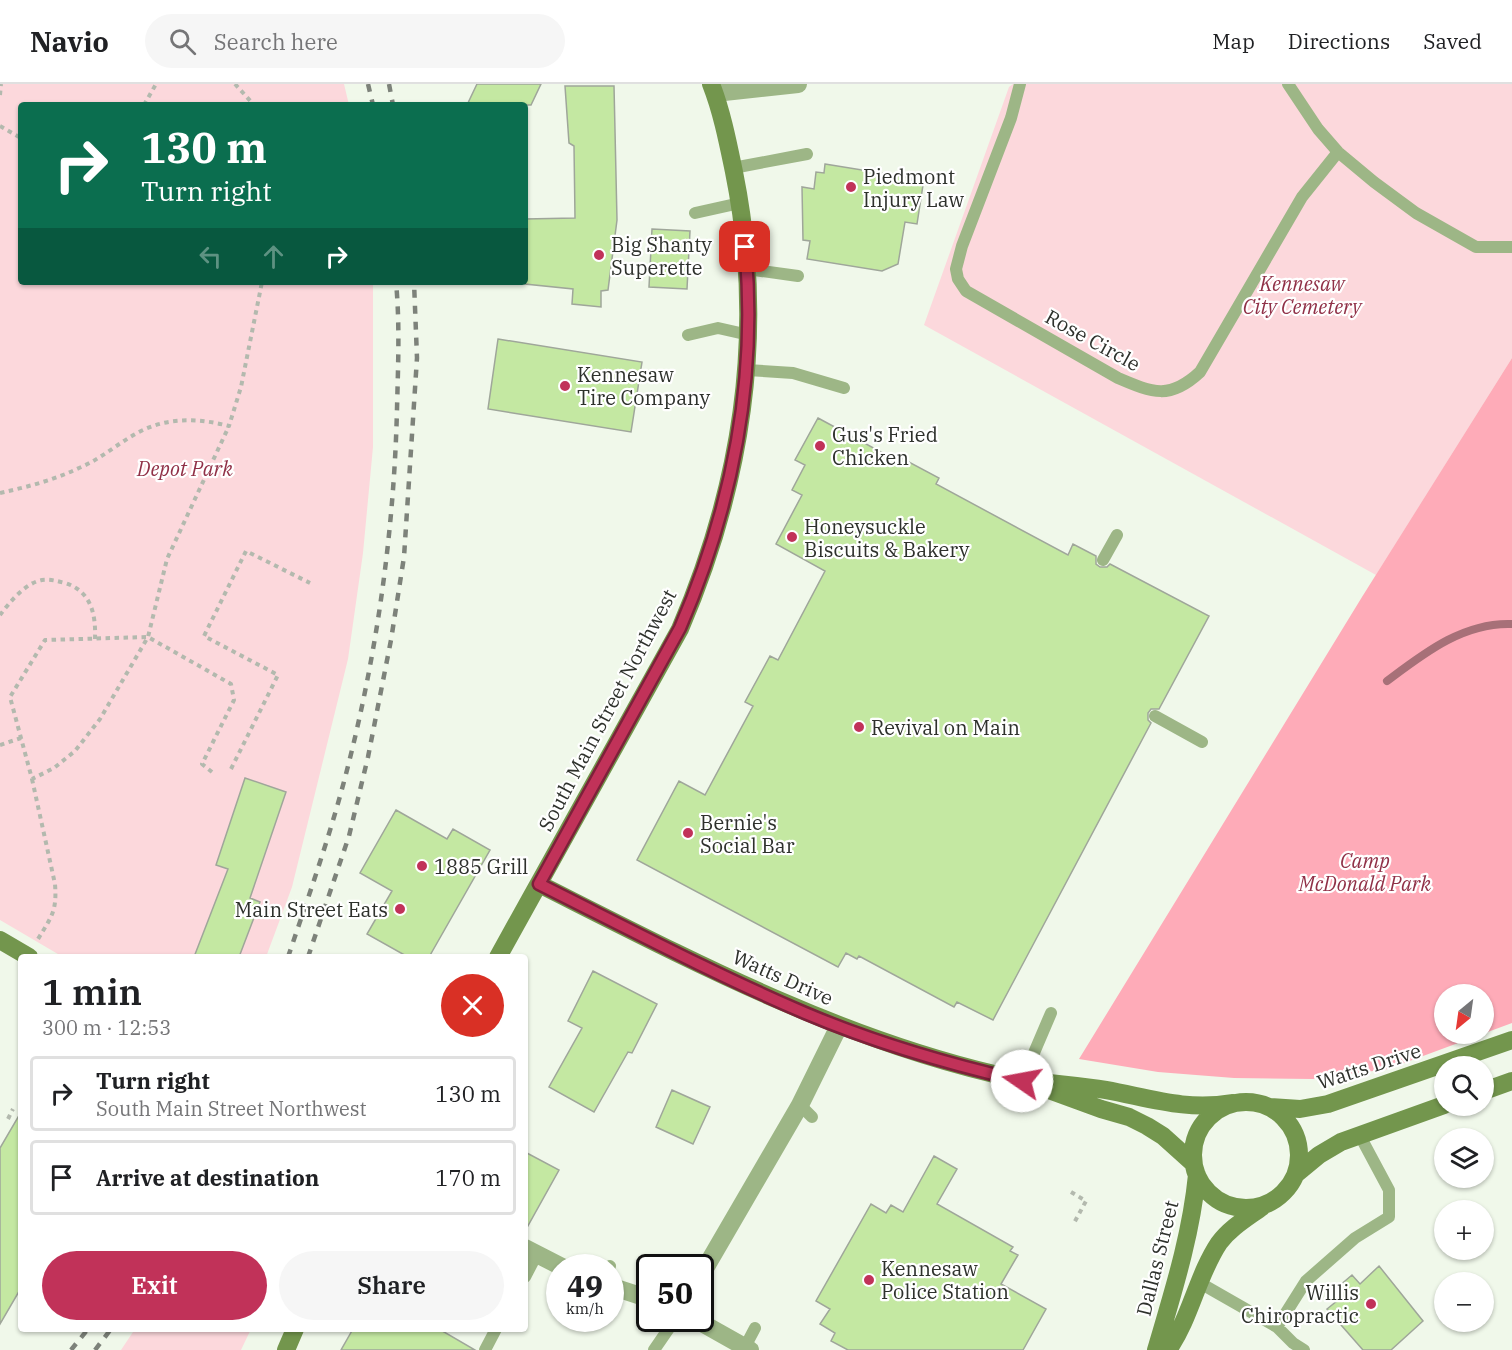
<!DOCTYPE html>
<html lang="en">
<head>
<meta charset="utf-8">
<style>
  :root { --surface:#fff; --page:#f6f6f6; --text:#202124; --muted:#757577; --line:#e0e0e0; --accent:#c13259 }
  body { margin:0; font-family:"IBM Plex Serif",serif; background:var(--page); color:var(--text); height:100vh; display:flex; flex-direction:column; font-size:22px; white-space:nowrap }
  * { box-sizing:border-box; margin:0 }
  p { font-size:20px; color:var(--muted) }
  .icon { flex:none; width:33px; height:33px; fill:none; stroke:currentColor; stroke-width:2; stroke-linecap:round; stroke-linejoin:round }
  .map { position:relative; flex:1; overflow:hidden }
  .drawer { position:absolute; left:18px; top:870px; width:510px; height:378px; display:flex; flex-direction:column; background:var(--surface); border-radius:6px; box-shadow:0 2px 4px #0004 }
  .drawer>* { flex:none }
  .guide { position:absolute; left:18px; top:18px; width:510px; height:183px; border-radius:6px; box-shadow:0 2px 4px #0004; background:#0b6e4f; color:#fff; overflow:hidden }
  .needle { width:39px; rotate:209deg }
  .tools { position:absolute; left:1434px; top:900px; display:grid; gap:12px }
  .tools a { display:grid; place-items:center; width:60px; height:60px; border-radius:50%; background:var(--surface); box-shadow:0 2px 4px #0004; font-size:30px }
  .speed { position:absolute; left:546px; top:1170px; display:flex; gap:12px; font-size:30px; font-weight:700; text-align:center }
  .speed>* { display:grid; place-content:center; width:78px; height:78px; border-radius:50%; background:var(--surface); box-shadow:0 2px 4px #0004; line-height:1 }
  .speed small { font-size:15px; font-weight:400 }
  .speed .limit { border:3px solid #111; border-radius:9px; background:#fff; color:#111 }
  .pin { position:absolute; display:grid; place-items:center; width:51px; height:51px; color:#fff; margin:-26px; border-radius:12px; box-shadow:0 3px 9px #0006 }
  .me { position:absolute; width:66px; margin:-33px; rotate:282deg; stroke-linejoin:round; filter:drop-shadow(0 0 4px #0008) }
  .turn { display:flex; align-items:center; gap:21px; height:126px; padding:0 24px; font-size:27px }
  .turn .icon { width:78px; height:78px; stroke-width:2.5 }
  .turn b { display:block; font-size:42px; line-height:51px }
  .lanes { display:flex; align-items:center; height:57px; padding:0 24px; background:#0003; justify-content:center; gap:30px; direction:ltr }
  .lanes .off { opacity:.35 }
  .round { display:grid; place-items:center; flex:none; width:63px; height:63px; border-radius:32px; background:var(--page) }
  .headline { display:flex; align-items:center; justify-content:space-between; height:102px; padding:0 24px }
  h1 { font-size:36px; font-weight:600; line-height:45px }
  .button { display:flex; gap:12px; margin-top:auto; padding:12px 24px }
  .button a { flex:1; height:69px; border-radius:36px; background:var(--accent); color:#fff; font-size:24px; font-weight:600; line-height:69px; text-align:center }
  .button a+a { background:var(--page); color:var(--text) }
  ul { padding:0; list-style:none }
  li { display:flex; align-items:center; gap:18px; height:75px; margin:0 12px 9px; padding:0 12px; border:3px solid var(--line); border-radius:6px }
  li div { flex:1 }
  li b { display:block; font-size:22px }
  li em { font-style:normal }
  header { display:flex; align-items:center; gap:36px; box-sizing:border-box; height:84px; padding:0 30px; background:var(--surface); border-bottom:2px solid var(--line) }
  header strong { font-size:28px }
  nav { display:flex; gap:33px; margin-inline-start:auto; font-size:21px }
  .search { width:420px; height:54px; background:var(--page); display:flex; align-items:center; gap:15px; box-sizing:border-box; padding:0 21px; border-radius:33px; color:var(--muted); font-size:22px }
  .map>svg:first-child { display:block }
  .green { fill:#fcd8dc }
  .forest { fill:#feabb8; fill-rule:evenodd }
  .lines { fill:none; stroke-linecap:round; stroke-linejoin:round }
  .stream { stroke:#a77078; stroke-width:8 }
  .building { fill:#c4e8a2; stroke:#9fa69a; stroke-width:1.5 }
  .path { stroke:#b3b9ae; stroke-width:4; stroke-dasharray:4.5 4.5; stroke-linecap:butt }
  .lane { stroke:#9db686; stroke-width:12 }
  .street { stroke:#9db686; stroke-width:18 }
  .secondary { stroke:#73964d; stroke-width:18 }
  .rail { stroke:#7d827a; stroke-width:4.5; stroke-dasharray:8 8; stroke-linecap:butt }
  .route-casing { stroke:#7d203a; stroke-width:15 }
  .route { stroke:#c13259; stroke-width:10 }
  .poi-dot { fill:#c13259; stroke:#fff; stroke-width:2 }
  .labels { text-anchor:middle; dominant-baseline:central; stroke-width:4.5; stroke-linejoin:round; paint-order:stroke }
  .poi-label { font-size:20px; fill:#2e312c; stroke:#fff; text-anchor:start }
  .park-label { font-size:20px; font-style:italic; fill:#903047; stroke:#fff }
  .street-label { font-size:20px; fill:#2e312c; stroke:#fff }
</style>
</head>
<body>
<header>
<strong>Navio</strong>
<div class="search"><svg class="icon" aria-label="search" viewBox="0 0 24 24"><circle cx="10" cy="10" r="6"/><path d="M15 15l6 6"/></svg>Search here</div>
<nav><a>Map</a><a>Directions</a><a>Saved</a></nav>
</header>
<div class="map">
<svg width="1512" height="1266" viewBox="0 0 1512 1266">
  <rect width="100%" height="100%" fill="#f0f8ea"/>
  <path class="green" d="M 0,0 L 344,0 L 349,21 L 21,21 L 21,198 L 373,198 L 373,363 L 363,469 L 348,575 L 292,803 L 266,873 L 63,873 L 0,836 Z
    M 1013,0 L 1512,0 L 1512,274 L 1376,491 L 924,241 L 1009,3 Z
    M 135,1245 L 251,1245 L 241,1266 L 121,1266 Z"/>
  <path class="forest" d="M 1512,274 L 1512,939 L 1388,985 L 1313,995 L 1234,994 L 1158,988 L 1079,975 L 1362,513 ZM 1444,910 L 1484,910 L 1484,950 L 1444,950 Z"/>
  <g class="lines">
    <path class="stream" d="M 1387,597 C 1423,570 1463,538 1512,540"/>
  </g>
  <path class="building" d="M 477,0 L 541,0 L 531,21 L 467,21 Z
    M 565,2 L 614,2 L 617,136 L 608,206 L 601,207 L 601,223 L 572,220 L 573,205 L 525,200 L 525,135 L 575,134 L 574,62 L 569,59 Z
    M 825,80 L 912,94 L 911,99 L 923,101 L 917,140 L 905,138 L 898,180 L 882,187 L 807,175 L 810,157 L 803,156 L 802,103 L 814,105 L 816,88 L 824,89 Z
    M 652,145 L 690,147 L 687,205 L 649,203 Z
    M 498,255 L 642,278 L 631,348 L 488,325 Z
    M 818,334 L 890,373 L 892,369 L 939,394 L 936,400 L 1068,471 L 1073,460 L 1096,472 L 1096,480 L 1100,483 L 1107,483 L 1110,480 L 1209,532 L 1159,625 L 1151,625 L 1148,629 L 1148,636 L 1151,639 L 993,936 L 957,918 L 954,923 L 859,872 L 857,875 L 846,869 L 838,883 L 637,776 L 679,697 L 705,711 L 753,622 L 745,618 L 770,572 L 778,576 L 825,487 L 776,460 L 802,411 L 792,406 L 805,381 L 795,376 Z
    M 245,694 L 286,708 L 250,814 L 260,818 L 239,873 L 194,873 L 228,785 L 216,781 Z
    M 396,726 L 447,755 L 453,745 L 490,766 L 429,873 L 408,873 L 367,850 L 392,807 L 360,789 Z
    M 593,887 L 657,920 L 632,969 L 628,968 L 594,1028 L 549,1003 L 582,944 L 568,937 Z
    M 672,1006 L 710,1023 L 693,1060 L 656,1043 Z
    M 21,1028 L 21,1204 L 0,1240 L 0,1064 Z
    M 525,1068 L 559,1086 L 525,1147 Z
    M 934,1072 L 957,1085 L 937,1120 L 1013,1163 L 1010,1167 L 1018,1171 L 1001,1200 L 1046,1225 L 1023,1266 L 848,1266 L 831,1257 L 835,1249 L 820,1240 L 830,1225 L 816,1217 L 871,1120 L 886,1129 L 891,1121 L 903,1128 Z
    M 1379,1182 L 1423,1237 L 1391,1266 L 1363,1266 L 1327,1225 L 1338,1216 L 1332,1208 L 1352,1191 L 1360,1200 Z
    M 353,1245 L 439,1245 L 475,1266 L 341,1266 Z"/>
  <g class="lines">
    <path class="path" d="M 235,0 L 254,21
      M 0,11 L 1,0
      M 144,21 L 156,0
      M 0,42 L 21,54
      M 0,409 C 27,403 54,396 79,384 C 101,375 118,359 139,348 C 168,333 198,334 229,342 L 241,303 L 262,198
      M 0,531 C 10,518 25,499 42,496 C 50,495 57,497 65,499 C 91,507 96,530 95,555
      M 0,661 L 21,654
      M 231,685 L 278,591 L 204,552 L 246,467 L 310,499
      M 212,688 L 202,680 L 234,616 L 231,600 L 148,553 L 45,556 L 10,613 L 32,695 L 54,684 L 75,667 L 100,635 L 148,553 L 167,475 L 229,342
      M 32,695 L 55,800 C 57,827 52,832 38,855
      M 143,873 L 144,872
      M 8,1035 L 13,1025
      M 1071,1108 L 1086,1117 L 1074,1139"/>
    <path class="lane" d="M 1020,0 L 1011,34 L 962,162 L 956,185 L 958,195 L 966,207 L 1118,294 C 1153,309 1170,316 1200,288 L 1302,113 L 1338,68
      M 1288,0 L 1318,45 L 1338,68 L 1374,98 L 1416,129 L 1476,163 L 1512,163
      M 733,84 L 807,70
      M 695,129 L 740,119
      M 747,185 L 798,192
      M 688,251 L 718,244 L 749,251
      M 747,286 L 793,289 L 844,304
      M 1103,476 L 1117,451
      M 1155,632 L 1202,658
      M 1022,997 L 1051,929
      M 800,1021 L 812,1033
      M 609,1184 L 610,1182
      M 525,1193 L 537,1170
      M 1200,1199 L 1277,1243 L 1306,1197 L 1355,1154 L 1389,1133 L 1389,1106 L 1359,1050
      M 1277,1243 L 1293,1259 L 1304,1266
      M 745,1263 L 755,1244
      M 485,1266 L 496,1245
      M 654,1266 L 676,1234"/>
    <path class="street" d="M 715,9 L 798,0
      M 525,1164 L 564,1184
      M 700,1193 L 800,1021 L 839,942
      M 610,1202 L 650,1215
      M 693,1234 L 750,1266"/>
    <path class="secondary" d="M 539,800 C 686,874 833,952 994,990 C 1031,999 1069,1000 1106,1006 C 1150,1014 1186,1027 1232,1019
      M 0,856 L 29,873
      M 498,873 L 680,545 C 743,398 766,246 734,88 C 728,59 722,28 711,0
      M 1049,1006 L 1101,1025 L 1129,1033 L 1147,1042 L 1163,1052 L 1193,1079
      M 1484,1007 L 1512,997
      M1193 1071a53 53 0 1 1 106 0a53 53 0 1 1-106 0Z
      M 1270,1023 L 1300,1025 L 1328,1020 L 1512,956
      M 1296,1090 L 1319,1071 L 1341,1058 L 1444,1021
      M 286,1266 L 295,1245
      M 1156,1266 C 1173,1208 1191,1152 1197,1091
      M 1168,1266 C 1191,1233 1197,1192 1219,1159 C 1230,1144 1247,1134 1262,1123"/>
    <path class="rail" d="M 368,0 L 373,21
      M 389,0 L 393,21
      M 288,873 C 309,811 331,749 347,686 C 377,569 394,447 397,325 C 398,283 400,241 396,198
      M 308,873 L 349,752 L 368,673 L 391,556 L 404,473 L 417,274 L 414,198
      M 71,1266 L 88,1245
      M 95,1266 L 111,1245"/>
  </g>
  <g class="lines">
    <defs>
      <path id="route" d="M 745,163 C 758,294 732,424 680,544 L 539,800 C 627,844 714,890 805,929 C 871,957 952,981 1022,997"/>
    </defs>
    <use href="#route" class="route-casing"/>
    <use href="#route" class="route"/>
  </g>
  <g class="poi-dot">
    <circle cx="851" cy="103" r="6"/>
    <circle cx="599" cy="171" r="6"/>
    <circle cx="565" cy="302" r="6"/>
    <circle cx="820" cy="362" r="6"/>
    <circle cx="792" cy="453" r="6"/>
    <circle cx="859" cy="643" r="6"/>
    <circle cx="688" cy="749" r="6"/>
    <circle cx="422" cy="782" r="6"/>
    <circle cx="400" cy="825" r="6"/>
    <circle cx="869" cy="1196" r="6"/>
    <circle cx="1371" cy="1220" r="6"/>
  </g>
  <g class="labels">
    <g class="poi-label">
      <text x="863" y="92">Piedmont<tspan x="863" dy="23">Injury Law</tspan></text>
      <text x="611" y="160">Big Shanty<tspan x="611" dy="23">Superette</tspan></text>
      <text x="577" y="290">Kennesaw<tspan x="577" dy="23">Tire Company</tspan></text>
      <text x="832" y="350">Gus's Fried<tspan x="832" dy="23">Chicken</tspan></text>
      <text x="804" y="442">Honeysuckle<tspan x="804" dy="23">Biscuits &amp; Bakery</tspan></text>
      <text x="871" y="643">Revival on Main</text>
      <text x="700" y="738">Bernie's<tspan x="700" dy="23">Social Bar</tspan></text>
      <text x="434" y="782">1885 Grill</text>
      <text x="388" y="825" text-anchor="end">Main Street Eats</text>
      <text x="881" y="1184">Kennesaw<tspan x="881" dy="23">Police Station</tspan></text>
      <text x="1359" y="1208" text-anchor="end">Willis<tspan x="1359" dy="23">Chiropractic</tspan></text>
    </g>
    <g class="park-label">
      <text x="1302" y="199">Kennesaw<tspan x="1302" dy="23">City Cemetery</tspan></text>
      <text x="185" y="384">Depot Park</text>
      <text x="1365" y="776">Camp<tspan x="1365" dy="23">McDonald Park</tspan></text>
    </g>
    <g class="street-label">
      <text transform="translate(1093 256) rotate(29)">Rose Circle</text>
      <text transform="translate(607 626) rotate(-62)">South Main Street Northwest</text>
      <text transform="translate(783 893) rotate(24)">Watts Drive</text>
      <text transform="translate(1369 982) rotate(-18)">Watts Drive</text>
      <text transform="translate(1157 1174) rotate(-76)">Dallas Street</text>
    </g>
  </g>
</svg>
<div class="tools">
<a><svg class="needle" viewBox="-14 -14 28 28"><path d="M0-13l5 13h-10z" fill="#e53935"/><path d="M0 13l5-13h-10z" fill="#757577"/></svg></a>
<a><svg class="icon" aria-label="search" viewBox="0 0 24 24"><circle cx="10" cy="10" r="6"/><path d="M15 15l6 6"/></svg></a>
<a><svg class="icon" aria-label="layers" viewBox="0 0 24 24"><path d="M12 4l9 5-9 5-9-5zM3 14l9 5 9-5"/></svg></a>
<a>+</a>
<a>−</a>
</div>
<div class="speed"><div>49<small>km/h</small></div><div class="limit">50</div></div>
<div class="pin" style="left:745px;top:163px;background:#d93025"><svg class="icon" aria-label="arrive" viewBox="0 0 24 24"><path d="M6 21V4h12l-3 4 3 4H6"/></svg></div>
<svg class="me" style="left:1022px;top:997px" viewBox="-20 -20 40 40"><circle r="19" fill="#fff"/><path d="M0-13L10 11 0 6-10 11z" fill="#c13259"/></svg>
<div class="guide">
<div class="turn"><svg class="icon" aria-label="right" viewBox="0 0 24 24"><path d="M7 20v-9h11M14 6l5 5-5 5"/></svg><div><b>130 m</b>Turn right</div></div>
<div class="lanes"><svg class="icon off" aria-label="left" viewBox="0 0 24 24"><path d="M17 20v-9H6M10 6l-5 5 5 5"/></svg><svg class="icon off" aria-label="ahead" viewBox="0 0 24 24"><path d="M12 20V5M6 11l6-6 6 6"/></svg><svg class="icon" aria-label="right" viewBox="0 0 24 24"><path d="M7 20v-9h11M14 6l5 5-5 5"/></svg></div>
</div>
<section class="drawer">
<div class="headline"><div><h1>1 min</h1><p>300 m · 12:53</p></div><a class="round" style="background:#d93025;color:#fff"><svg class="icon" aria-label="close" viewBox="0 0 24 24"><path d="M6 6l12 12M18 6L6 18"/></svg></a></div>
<ul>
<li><svg class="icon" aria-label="right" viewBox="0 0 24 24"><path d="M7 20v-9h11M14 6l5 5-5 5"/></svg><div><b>Turn right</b><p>South Main Street Northwest</p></div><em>130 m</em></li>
<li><svg class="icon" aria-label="arrive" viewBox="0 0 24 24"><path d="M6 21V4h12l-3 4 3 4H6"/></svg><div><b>Arrive at destination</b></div><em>170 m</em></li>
</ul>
<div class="button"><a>Exit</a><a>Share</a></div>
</section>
</div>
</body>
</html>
